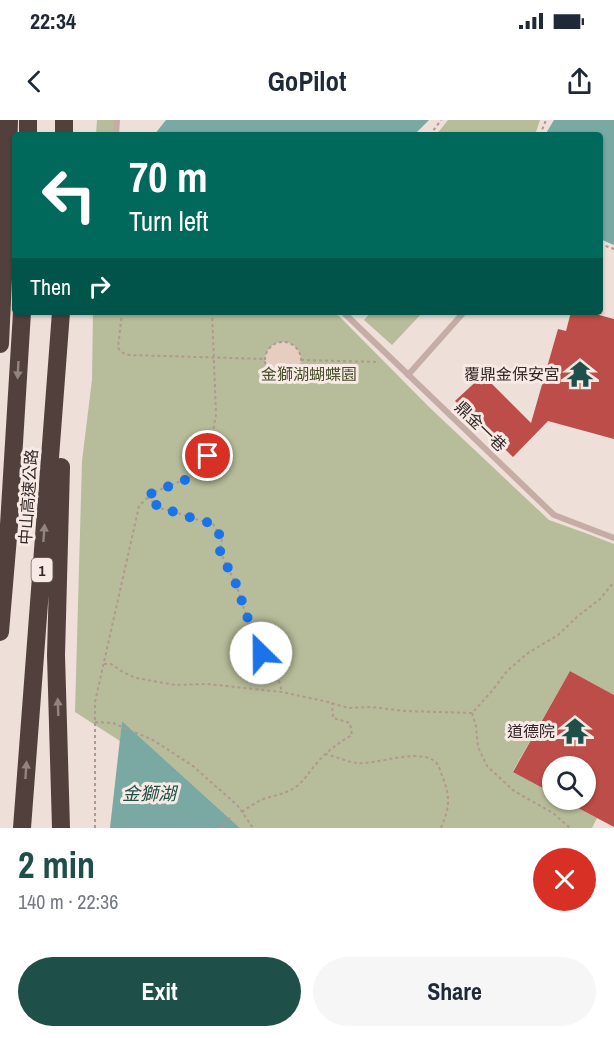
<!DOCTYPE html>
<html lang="en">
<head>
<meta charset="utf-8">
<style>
  :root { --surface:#fff; --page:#f6f6f7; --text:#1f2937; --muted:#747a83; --accent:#1f4f49 }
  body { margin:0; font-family:"Archivo Narrow","Noto Sans TC",sans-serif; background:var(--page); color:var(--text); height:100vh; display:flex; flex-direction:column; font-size:22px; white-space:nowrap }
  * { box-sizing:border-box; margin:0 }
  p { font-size:20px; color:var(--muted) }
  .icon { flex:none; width:33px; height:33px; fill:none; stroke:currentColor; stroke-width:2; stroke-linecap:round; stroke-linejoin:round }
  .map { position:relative; height:708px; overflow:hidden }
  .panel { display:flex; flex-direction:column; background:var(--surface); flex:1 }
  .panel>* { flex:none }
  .hud { position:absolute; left:12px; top:12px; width:591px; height:183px; border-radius:6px; box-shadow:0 2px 4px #0004; background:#00695c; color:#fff; overflow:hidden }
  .fabs { position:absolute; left:542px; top:636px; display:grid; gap:12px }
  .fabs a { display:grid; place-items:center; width:54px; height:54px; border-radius:50%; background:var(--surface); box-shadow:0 2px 4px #0004; font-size:30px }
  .pin { position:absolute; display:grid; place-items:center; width:51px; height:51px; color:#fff; margin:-26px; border:3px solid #fff; border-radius:50%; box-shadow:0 2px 6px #0007 }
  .me { position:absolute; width:66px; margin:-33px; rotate:337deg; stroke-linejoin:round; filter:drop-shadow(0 0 4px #0008) }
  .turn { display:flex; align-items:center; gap:21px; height:126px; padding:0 18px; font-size:27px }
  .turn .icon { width:78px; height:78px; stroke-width:2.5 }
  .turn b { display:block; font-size:42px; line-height:51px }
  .then { display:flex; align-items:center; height:57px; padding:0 18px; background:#0003; gap:12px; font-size:22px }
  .round { display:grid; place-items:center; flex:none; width:63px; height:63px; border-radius:32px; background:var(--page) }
  .summary { display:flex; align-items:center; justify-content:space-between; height:102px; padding:0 18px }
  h1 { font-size:36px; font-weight:700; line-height:45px; color:var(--accent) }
  .action { display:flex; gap:12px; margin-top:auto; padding:12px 18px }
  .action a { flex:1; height:69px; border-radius:36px; background:var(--accent); color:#fff; font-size:24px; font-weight:700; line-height:69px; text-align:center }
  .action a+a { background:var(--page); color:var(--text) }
  .status { display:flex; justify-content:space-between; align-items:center; height:42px; padding:0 30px; background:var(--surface); direction:ltr }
  .status svg { height:16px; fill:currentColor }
  header { display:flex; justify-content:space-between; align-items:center; height:78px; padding:0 18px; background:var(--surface); font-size:27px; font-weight:700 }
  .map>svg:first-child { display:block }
  .green { fill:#b7bc9a }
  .plaza { fill:#e5cdc0 }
  .water { fill:#79a9a2 }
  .building { fill:#bc4d48 }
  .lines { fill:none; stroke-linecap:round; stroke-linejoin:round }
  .path { stroke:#b19790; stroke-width:2; stroke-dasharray:3 3; stroke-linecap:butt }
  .service { stroke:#c5ada5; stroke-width:6 }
  .motorway { stroke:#52403d; stroke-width:18 }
  .oneway { fill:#948480 }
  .route { stroke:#1a73e8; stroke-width:10; stroke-dasharray:0 18 }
  .labels { text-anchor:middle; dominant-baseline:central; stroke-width:6; stroke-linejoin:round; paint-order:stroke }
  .shield { fill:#f7eae4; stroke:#6d625f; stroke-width:1.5 }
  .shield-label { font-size:15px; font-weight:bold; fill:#322726 }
  .park-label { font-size:16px; fill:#484e2c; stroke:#f7eae4 }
  .poi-label { font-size:16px; fill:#322726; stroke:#f7eae4; text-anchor:end }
  .street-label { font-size:16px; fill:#322726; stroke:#f7eae4 }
  .water-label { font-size:18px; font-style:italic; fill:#1f4f49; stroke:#f7eae4 }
</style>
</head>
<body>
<div class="status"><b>22:34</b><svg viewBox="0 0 49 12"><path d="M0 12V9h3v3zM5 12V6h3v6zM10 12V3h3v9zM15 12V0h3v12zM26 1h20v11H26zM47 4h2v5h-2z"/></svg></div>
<header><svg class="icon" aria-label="back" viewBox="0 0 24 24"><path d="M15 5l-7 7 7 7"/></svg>GoPilot<svg class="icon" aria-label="share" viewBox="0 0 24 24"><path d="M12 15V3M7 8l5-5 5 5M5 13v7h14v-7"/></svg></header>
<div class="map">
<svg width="614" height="708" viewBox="0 0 614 708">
  <rect width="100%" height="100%" fill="#eedfd8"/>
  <path class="green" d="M 97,0 L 114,0 L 114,15 L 96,15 Z
    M 448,0 L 540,0 L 535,15 L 436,15 Z
    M 93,192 L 331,192 L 339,196 L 429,287 L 549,400 L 588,414 L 614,424 L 614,575 L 570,551 L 513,651 L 552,673 L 552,680 L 563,680 L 597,698 L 592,708 L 240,708 L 122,601 L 120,621 L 75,592 L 82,341 L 92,260 Z
    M 371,192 L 423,192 L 392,225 L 364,200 Z"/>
  <path class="plaza" d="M265 240a18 18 0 1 1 36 0a18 18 0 1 1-36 0Z"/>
  <path class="water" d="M 166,0 L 429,0 L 414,15 L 154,15 Z
    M 554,0 L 614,0 L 614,125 L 600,119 L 600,15 L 545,15 Z
    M 122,601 L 240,708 L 110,708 Z"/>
  <path class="building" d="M 571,192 L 588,192 L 614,199 L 614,319 L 548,301 L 513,337 L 455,281 L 483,255 L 531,303 L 558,209 L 566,211 Z
    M 570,551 L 614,575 L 614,707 L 563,680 L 585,680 L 585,646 L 552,646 L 552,673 L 513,652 Z"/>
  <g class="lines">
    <path class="path" d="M 430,15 L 441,0
      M 540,15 L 546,0
      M 600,124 L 614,129
      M 122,192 L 118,228 L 123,233 L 129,235 L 265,239
      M265 240a18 18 0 1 1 36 0a18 18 0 1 1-36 0Z
      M 301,240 L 379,242
      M 147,377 L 160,388 L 175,392 L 192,398 L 213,404 L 222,419 L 220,432 L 236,464 L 255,523 L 276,550 L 282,572
      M 104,544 L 111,544 L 123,552 L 136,558 L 176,565 L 207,564 L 282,572 L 328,582 L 348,588 L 371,587 L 405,591 L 472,593 L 492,571 L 507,551 L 528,533 L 558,515 L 578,496 L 600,479 L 614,462
      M 472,593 L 476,606 L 478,627 L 487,646 L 514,671 L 553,693 L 570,708
      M 95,602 L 113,603 L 153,620 L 193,646 L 238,686 L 253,708
      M 325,634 C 335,636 347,642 357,643 C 378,645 425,625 438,645 C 440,649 441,654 443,658 C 451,679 449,688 441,708
      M 242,692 C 249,687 257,681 266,678 C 277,675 288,673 297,666 C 305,660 309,652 315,645 C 326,632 338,623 352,615 L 350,603 L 333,598 L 332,583
      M 95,708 L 95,582 L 139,386 L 152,373 L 200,353 L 209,336 L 216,294 L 212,192
      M 223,708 L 221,706 L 231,697"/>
    <path class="service" d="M 116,15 L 117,0
      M 343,192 L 554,395 L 614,418
      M 408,255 L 464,192"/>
    <path class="motorway" d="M 64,0 L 64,15
      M 28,15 L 28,0
      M 0,224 L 7,72 L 9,0
      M 61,347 L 56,535 L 61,708
      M 0,512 L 9,405 L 22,192
      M 22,708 L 61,192"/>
  </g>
  <defs><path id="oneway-solid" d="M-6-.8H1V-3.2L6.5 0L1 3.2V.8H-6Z" transform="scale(1.5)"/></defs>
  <g class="oneway">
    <use href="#oneway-solid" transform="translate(18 250) rotate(93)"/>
    <use href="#oneway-solid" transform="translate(44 413) rotate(-86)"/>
    <use href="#oneway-solid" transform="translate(58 587) rotate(-92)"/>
    <use href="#oneway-solid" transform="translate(26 650) rotate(-86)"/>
  </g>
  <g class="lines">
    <path class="route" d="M 208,336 L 200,354 L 152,373 L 147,377 L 160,388 L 175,392 L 192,398 L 213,404 L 222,419 L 220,432 L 236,464 L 248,499 L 255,523 L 261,533"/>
  </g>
  <defs>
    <symbol id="temple-bare" viewBox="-9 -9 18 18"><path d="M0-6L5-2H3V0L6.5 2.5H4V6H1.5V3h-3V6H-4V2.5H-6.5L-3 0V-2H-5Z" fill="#1f4f49" stroke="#f7eae4" stroke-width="2.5" paint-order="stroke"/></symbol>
  </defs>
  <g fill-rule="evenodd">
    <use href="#temple-bare" x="561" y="235" width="38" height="38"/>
    <use href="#temple-bare" x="556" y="592" width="38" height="38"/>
  </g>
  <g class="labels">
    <rect class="shield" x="31.5" y="438" width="21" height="24" rx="4.5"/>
    <g class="shield-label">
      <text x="42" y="450">1</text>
    </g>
    <g class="park-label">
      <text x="309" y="254">金獅湖蝴蝶園</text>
    </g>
    <g class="poi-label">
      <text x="560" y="254">覆鼎金保安宮</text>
      <text x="555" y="611">道德院</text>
    </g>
    <g class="street-label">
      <text transform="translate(481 306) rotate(44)">鼎金一巷</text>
      <text transform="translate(28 377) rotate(-86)">中山高速公路</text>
    </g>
    <g class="water-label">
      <text x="149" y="673">金獅湖</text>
    </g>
  </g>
</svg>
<div class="fabs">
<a><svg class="icon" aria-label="search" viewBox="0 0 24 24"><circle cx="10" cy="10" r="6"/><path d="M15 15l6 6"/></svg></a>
</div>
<div class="pin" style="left:208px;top:336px;background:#d93025"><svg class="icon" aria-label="arrive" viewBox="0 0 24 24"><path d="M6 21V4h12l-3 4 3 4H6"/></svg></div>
<svg class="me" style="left:261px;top:533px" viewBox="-20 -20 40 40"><circle r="19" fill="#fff"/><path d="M0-13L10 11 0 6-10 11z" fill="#1a73e8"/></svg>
<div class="hud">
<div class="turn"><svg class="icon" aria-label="left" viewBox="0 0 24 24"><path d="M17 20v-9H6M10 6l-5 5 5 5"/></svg><div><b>70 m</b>Turn left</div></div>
<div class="then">Then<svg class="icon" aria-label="right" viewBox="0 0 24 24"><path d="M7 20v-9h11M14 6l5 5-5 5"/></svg></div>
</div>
</div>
<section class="panel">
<div class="summary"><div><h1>2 min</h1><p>140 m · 22:36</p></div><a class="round" style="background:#d93025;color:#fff"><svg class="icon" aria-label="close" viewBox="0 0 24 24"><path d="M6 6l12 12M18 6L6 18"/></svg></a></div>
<div class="action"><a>Exit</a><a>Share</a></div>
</section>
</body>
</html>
